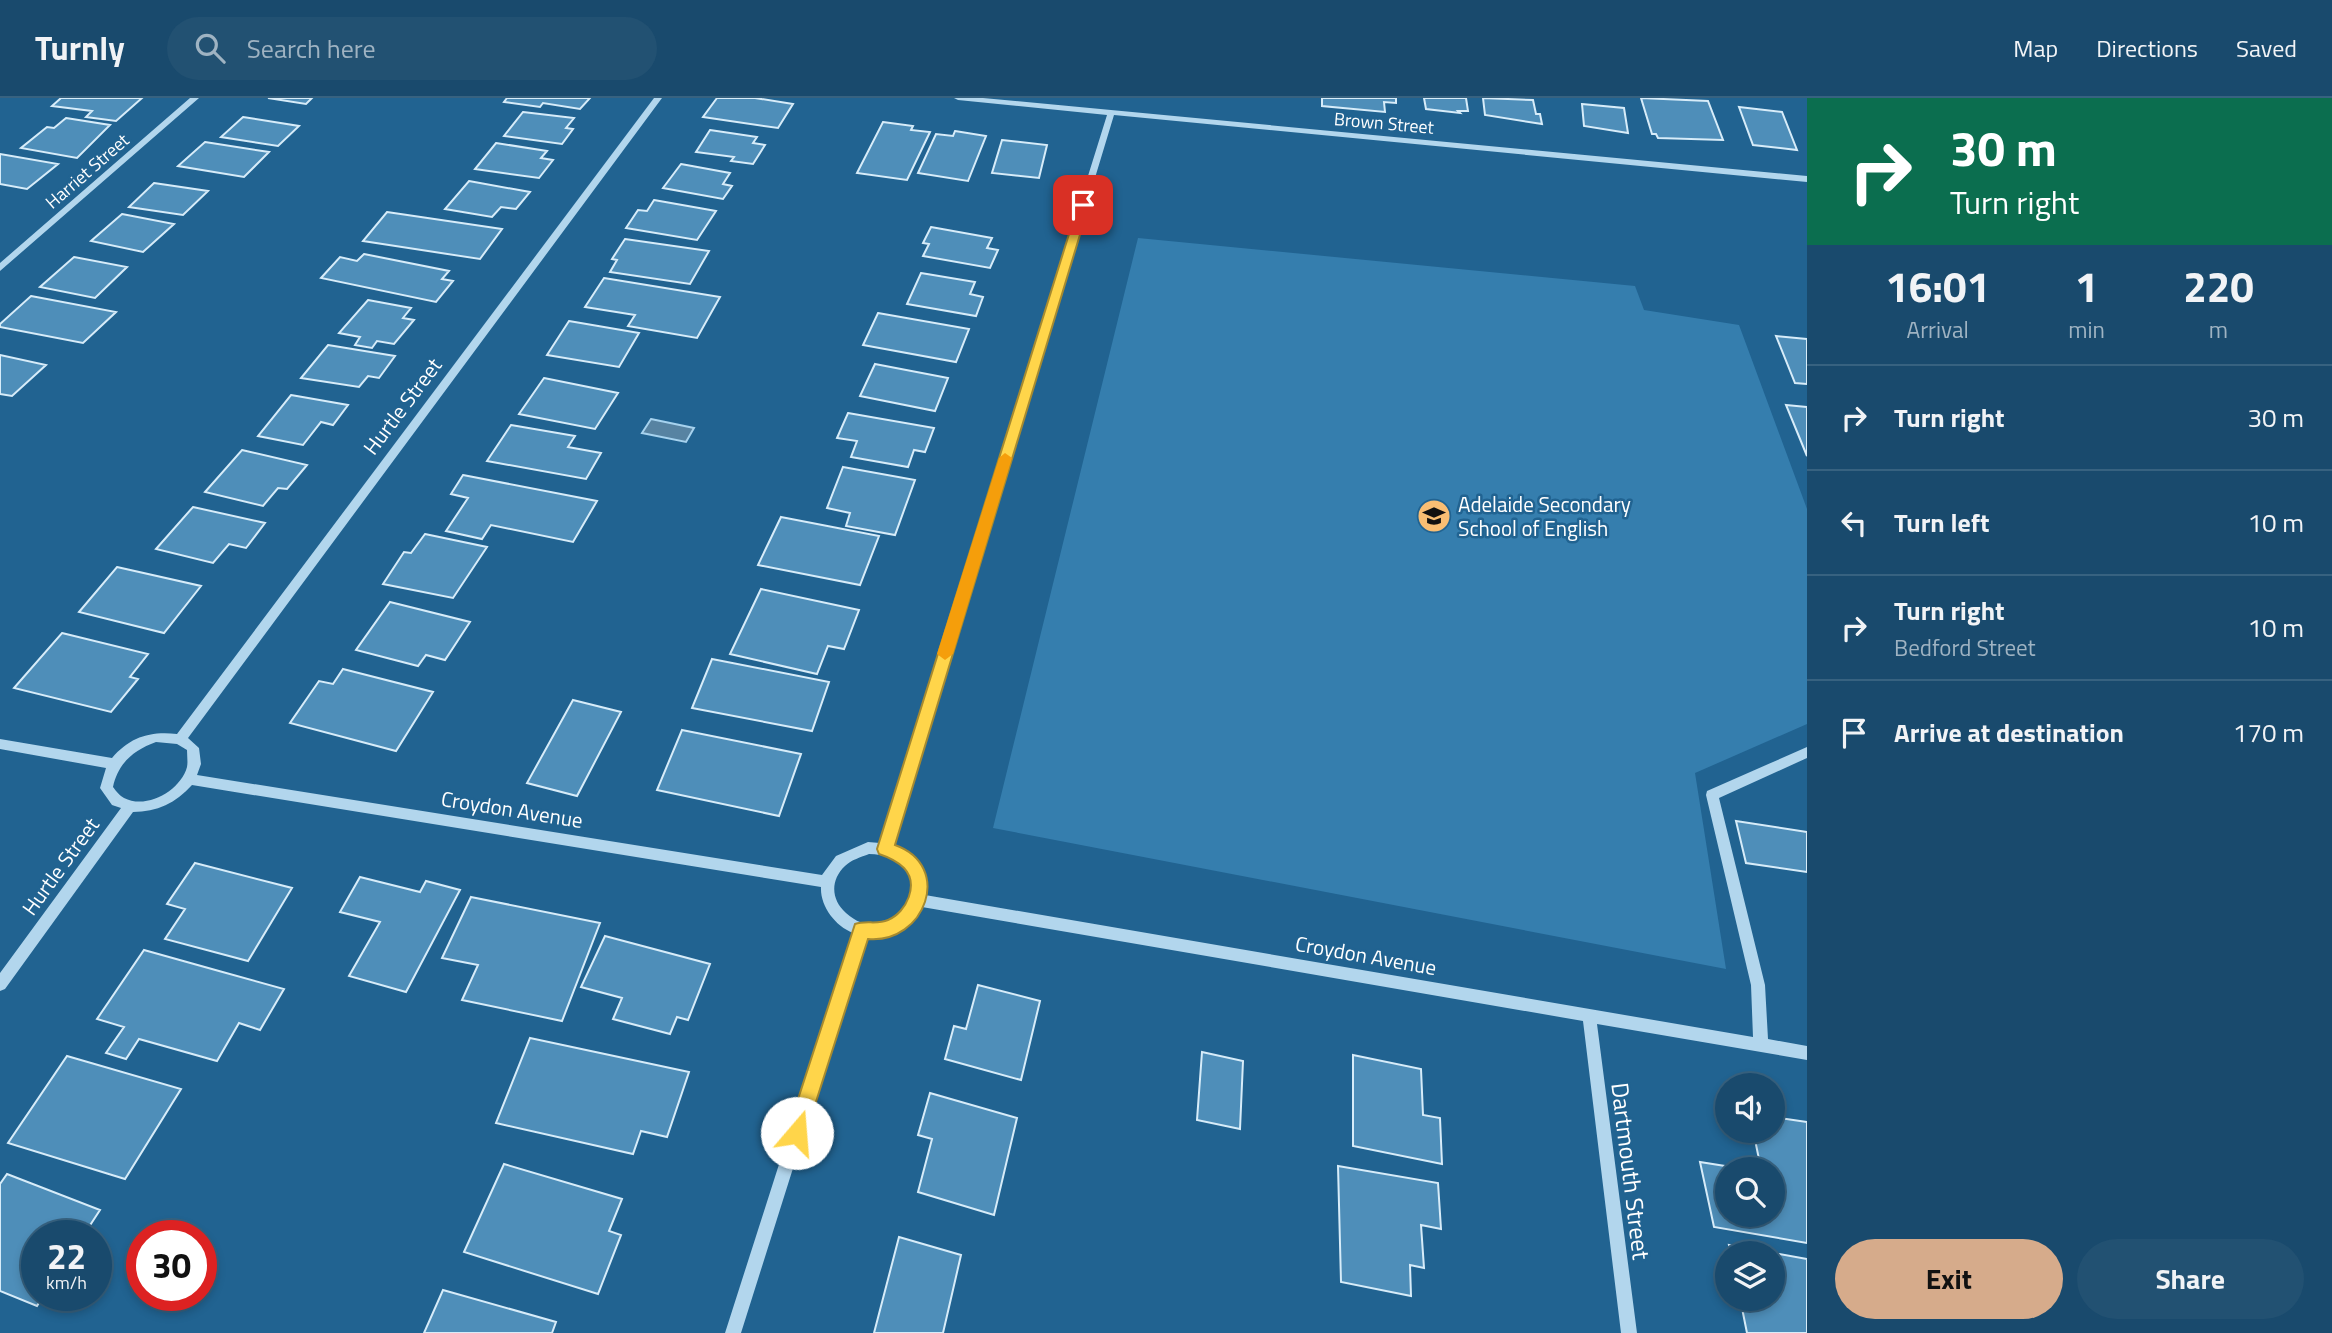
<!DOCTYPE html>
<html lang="en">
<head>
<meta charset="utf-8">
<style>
  :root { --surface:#194a6d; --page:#225172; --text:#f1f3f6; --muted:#9fb3c2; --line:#376280; --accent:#d6ab8b }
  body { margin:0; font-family:"Titillium Web",sans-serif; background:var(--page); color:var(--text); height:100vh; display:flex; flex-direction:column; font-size:26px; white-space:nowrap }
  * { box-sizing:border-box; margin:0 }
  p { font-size:23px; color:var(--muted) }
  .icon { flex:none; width:38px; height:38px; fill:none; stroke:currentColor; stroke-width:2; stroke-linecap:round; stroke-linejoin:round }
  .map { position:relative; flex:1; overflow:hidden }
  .sheet { display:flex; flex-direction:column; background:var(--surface); width:525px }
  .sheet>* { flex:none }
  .banner { background:#0b6e4f; color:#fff; overflow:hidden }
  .fabs { position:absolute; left:1715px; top:975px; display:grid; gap:14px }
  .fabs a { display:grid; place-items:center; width:70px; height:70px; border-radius:50%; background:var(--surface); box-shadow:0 4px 10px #0003,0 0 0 2px var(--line); font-size:35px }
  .speed { position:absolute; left:21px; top:1122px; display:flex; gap:14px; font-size:35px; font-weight:700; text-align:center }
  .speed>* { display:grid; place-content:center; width:91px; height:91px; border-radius:50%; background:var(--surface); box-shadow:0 4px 10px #0003,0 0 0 2px var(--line); line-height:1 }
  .speed small { font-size:18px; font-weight:400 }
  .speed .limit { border:10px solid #d22; background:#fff; color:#111 }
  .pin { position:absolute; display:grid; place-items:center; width:60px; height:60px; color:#fff; margin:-30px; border-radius:14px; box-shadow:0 4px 10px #0006 }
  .me { position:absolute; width:77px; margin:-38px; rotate:18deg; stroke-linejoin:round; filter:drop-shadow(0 0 5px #0008) }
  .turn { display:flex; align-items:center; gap:24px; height:147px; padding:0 28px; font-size:32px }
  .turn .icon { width:91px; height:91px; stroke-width:2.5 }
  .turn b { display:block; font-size:49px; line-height:60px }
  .eta { display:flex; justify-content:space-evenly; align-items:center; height:119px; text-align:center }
  .eta b { font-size:42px; font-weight:700; line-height:49px }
  .button { display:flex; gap:14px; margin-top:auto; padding:14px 28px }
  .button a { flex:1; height:80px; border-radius:42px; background:var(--accent); color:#111; font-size:28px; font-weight:700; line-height:80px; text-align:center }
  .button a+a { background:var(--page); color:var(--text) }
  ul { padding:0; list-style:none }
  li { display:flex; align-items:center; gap:21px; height:105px; padding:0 28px; border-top:2px solid var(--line) }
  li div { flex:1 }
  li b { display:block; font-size:26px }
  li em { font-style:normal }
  header { display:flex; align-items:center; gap:42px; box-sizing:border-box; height:98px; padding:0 35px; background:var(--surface); border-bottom:2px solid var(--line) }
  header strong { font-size:33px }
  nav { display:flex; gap:38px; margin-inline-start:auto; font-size:24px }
  .search { width:490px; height:63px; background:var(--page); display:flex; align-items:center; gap:18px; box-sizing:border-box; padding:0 24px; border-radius:38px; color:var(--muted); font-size:26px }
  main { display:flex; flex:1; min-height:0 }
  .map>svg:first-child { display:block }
  .green { fill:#357eae }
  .water { fill:#5783a2; stroke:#a6d2ee; stroke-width:2 }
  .building { fill:#4e8eb9; stroke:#d7ecf9; stroke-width:2 }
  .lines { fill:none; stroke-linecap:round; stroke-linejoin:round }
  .minor { fill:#b2d6ed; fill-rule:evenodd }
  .route { fill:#ffd54a; stroke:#a68a30; stroke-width:2 }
  .slow { fill:#f59e0b }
  .labels { text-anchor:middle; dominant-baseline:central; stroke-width:5; stroke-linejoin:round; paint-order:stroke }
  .far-street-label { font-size:18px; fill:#fff; stroke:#216391 }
  .street-label { font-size:21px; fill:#fff; stroke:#216391 }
  .poi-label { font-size:21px; fill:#fff; stroke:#216391; text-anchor:start }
  .near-street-label { font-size:24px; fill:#fff; stroke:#216391 }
</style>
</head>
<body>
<header>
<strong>Turnly</strong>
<div class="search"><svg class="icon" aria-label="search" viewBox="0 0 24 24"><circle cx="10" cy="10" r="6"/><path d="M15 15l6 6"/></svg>Search here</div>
<nav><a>Map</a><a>Directions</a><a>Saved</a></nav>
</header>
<main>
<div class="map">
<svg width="1807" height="1235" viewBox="0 0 1807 1235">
  <rect width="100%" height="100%" fill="#216391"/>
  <path class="green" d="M 1138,140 L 1635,188 L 1644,212 L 1739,227 L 1807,411 L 1807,626 L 1695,675 L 1726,871 L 993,730 Z"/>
  <path class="water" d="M 651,321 L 694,330 L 686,344 L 642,335 Z"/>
  <path class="building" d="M 61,0 L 142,0 L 116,23 L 86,19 L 92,13 L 52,8 Z
    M 268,0 L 312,0 L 306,6 Z
    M 507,0 L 590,0 L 580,11 L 543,5 L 540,9 L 504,4 Z
    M 717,0 L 755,0 L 793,6 L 778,30 L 703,19 Z
    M 1322,0 L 1396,0 L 1396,5 L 1384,4 L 1385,14 L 1322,8 Z
    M 1424,0 L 1466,0 L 1468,13 L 1458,13 L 1460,15 L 1426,11 Z
    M 1483,0 L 1533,2 L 1536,16 L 1540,16 L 1542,26 L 1485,17 Z
    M 1641,0 L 1708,3 L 1723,42 L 1658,40 L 1656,36 L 1652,36 Z
    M 1582,6 L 1624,10 L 1628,35 L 1584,28 Z
    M 1739,9 L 1782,14 L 1797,52 L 1753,47 Z
    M 523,14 L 574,20 L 566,30 L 573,31 L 562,46 L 504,38 Z
    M 243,19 L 299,28 L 278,48 L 221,39 Z
    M 66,20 L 110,27 L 77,60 L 21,50 L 47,29 L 54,30 Z
    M 883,24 L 913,28 L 911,32 L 930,34 L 907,82 L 857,75 Z
    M 710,32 L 757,39 L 753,45 L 765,47 L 753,66 L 731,63 L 734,59 L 696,54 Z
    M 955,33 L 986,38 L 968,83 L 918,75 L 936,36 L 953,38 Z
    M 1002,42 L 1047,47 L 1039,80 L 992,75 Z
    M 205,44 L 269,54 L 244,79 L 178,68 Z
    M 496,45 L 547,53 L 541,60 L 553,62 L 539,80 L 475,71 Z
    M 0,56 L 58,66 L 27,91 L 0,86 Z
    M 681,66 L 730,75 L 723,86 L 732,88 L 723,101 L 663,90 Z
    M 469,83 L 530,94 L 516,111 L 501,109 L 492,119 L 445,111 Z
    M 154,85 L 208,93 L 183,117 L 129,109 Z
    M 654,102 L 716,113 L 697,142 L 626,130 L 638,112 L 647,113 Z
    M 387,114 L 502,131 L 480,161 L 363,143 Z
    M 122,116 L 174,126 L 143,154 L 91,143 Z
    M 931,129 L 992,140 L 987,150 L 998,152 L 990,170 L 923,158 L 929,146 L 923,145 Z
    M 625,141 L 709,153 L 690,186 L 610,174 L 617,162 L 612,161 Z
    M 364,156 L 449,173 L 442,181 L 453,183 L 436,204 L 321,180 L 340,159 L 357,163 Z
    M 74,159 L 127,169 L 95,200 L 40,189 Z
    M 921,175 L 975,184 L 970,196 L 983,199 L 976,218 L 907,206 Z
    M 604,180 L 720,199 L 697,240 L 628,228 L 635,217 L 585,209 Z
    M 31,198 L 116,214 L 83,245 L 0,229 L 0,226 Z
    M 368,202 L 411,210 L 403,220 L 414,222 L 394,246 L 377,243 L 372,250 L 355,247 L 360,239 L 339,235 Z
    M 878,215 L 969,231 L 956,264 L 863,247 Z
    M 569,223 L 639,235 L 619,269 L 547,257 Z
    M 1776,238 L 1807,241 L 1807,286 L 1795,285 Z
    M 328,247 L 395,258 L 379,280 L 368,278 L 359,289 L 301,280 Z
    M 0,257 L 46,267 L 12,298 L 0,296 Z
    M 875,266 L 948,280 L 935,313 L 860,298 Z
    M 544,280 L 618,295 L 595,331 L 519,316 Z
    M 291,297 L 348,307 L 333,327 L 321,324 L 303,347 L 258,338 Z
    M 1786,307 L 1807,309 L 1807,358 Z
    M 848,315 L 934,330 L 925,354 L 914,352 L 908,369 L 851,359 L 857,343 L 837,340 Z
    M 511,327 L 575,338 L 568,349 L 601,355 L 586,381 L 487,363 Z
    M 242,352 L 307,367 L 287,391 L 278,390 L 263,408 L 205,394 Z
    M 843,369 L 915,382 L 895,437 L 846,428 L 850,415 L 827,410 Z
    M 463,377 L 597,403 L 573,444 L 491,427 L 482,441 L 446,433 L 468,400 L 451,396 Z
    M 193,409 L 265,425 L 246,450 L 229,446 L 213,465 L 156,451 Z
    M 781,419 L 879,438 L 860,487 L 758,467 Z
    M 425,436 L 487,449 L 453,500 L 383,486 L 404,454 L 411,455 Z
    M 117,469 L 201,488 L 164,535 L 79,514 Z
    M 761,491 L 859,512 L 844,551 L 828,548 L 817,576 L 730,556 Z
    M 390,504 L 470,524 L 445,562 L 426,557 L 418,568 L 356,552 Z
    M 62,535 L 148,556 L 130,579 L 138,581 L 111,614 L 14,590 Z
    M 712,561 L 829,584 L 812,633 L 692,610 Z
    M 343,571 L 433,594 L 396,653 L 290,625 L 319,583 L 333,586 Z
    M 573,602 L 621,614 L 577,698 L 527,685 Z
    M 682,632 L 801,656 L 779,718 L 657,692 Z
    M 1736,723 L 1807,734 L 1807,774 L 1746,765 Z
    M 195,765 L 292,790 L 248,863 L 165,841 L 185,811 L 167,806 Z
    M 360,779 L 420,794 L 426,783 L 460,792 L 406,894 L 349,878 L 380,824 L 340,814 Z
    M 471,799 L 600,825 L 562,923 L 462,902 L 478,867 L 442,860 Z
    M 605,838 L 710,866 L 688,922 L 677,919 L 670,936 L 613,921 L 622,900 L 581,889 Z
    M 144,852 L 219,873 L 284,891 L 260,932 L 239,925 L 217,963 L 139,941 L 126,961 L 106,955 L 124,929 L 97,921 Z
    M 978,887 L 1040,903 L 1021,982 L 945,961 L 954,928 L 966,931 Z
    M 530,940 L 689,974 L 667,1039 L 641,1033 L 633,1056 L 496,1025 Z
    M 1202,954 L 1243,963 L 1240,1031 L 1197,1022 Z
    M 1353,957 L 1421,971 L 1423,1017 L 1440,1020 L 1442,1066 L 1353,1048 Z
    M 67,958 L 181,991 L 125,1081 L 8,1045 Z
    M 930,995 L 1017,1020 L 994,1117 L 918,1094 L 932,1041 L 918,1037 Z
    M 1773,1019 L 1807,1024 L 1807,1145 L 1714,1129 L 1700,1064 L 1744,1071 L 1727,1071 L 1727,1116 L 1773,1116 L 1773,1071 L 1761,1071 L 1753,1032 L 1773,1032 Z
    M 504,1066 L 622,1101 L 609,1133 L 621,1137 L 598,1196 L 464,1154 Z
    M 1338,1068 L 1438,1085 L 1441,1131 L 1421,1127 L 1424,1170 L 1410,1167 L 1411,1198 L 1341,1184 Z
    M 7,1076 L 100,1112 L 83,1138 L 37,1138 L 37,1197 L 44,1197 L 37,1208 L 0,1193 L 0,1086 Z
    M 899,1139 L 961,1157 L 943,1235 L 874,1235 Z
    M 1729,1147 L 1807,1161 L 1807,1235 L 1747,1235 L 1740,1200 L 1773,1200 L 1773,1155 L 1731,1155 Z
    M 443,1192 L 556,1224 L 552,1235 L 424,1235 Z"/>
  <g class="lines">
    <path class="minor" d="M 190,0 L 199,0 L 0,173 L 0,165 Z
      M 654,0 L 662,0 L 188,640 L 199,650 L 201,666 L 197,677 L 822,777 L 836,758 L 868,744 L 880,745 L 1107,17 L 958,2 L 954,0 L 983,0 L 1807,78 L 1807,84 L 1114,17 L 893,748 C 914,755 928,774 925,797 L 1753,939 L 1751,887 L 1706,697 L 1707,693 L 1807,649 L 1807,660 L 1719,700 L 1765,887 L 1768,941 L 1807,948 L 1807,962 L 1597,926 L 1637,1235 L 1621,1235 L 1583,923 L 922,809 C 910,831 893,837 869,840 L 866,839 L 741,1235 L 725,1235 L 853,835 C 835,828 820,808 821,789 L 192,687 C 176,705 157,714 133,714 L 5,891 L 0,893 L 0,875 L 121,710 L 112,707 L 100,690 L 106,670 L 0,651 L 0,641 L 112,660 C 130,639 150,633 177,636 ZM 156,644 L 177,646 L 187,652 C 187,658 188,664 187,669 C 181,692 147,712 124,700 C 120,698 116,693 113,689 C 118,665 134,652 156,644 ZM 869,756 C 952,758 899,862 846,815 C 831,802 830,782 845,768 C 851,762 861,759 869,756 Z"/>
  </g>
  <path class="route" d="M 1079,104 L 1089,107 L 895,747 C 954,768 925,846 868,841 L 806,1035 L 804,1042 L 797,1045 L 790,1042 L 787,1035 L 855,826 C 866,822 877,827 888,822 C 907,814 919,786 904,770 C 897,763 888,759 879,756 L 877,751 Z"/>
  <path class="slow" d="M 1005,355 L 1012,360 L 953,556 L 945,562 L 937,556 L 999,360 Z"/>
  <defs>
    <symbol id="school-disc" viewBox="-11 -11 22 22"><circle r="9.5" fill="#f9be73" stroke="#216391"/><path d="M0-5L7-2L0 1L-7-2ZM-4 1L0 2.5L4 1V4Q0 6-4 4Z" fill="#111"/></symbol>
  </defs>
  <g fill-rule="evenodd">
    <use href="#school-disc" x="1415" y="399" width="38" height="38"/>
  </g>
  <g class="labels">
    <g class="far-street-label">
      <text transform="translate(1384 25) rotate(5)">Brown Street</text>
      <text transform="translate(87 73) rotate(-41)">Harriet Street</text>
    </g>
    <g class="street-label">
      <text transform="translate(402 308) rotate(-53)">Hurtle Street</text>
      <text transform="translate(512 711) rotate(9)">Croydon Avenue</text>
      <text transform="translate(60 768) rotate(-54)">Hurtle Street</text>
      <text transform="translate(1366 857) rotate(10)">Croydon Avenue</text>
    </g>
    <g class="poi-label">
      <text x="1458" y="406">Adelaide Secondary<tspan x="1458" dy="24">School of English</tspan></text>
    </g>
    <g class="near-street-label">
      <text transform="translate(1631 1073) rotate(83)">Dartmouth Street</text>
    </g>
  </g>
</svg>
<div class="fabs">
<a><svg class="icon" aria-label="sound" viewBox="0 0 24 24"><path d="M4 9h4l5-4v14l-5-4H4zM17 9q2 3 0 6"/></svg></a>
<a><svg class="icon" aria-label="search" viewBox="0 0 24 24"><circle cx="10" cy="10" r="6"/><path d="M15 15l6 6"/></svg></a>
<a><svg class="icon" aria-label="layers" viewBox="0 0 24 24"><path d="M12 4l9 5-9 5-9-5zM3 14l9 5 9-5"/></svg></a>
</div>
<div class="speed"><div>22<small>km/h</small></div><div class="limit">30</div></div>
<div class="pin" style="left:1083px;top:107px;background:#d93025"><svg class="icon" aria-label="arrive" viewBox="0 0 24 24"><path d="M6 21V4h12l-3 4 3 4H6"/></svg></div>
<svg class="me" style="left:797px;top:1035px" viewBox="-20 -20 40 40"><circle r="19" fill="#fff"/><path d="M0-13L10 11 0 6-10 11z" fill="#ffd54a"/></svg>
</div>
<section class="sheet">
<div class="banner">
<div class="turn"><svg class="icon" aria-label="right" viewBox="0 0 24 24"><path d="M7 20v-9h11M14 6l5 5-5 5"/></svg><div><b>30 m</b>Turn right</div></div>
</div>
<div class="eta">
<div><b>16:01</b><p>Arrival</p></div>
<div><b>1</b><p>min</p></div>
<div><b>220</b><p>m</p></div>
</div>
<ul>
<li><svg class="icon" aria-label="right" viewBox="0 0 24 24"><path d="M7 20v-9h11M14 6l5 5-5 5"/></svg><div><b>Turn right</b></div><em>30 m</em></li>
<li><svg class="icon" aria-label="left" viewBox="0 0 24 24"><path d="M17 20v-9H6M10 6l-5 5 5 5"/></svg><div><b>Turn left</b></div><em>10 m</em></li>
<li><svg class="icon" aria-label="right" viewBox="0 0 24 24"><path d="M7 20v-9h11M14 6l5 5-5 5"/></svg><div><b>Turn right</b><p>Bedford Street</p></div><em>10 m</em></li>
<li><svg class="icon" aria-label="arrive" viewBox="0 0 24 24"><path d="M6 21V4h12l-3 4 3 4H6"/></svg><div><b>Arrive at destination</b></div><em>170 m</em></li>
</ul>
<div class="button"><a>Exit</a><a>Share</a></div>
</section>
</main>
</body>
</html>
